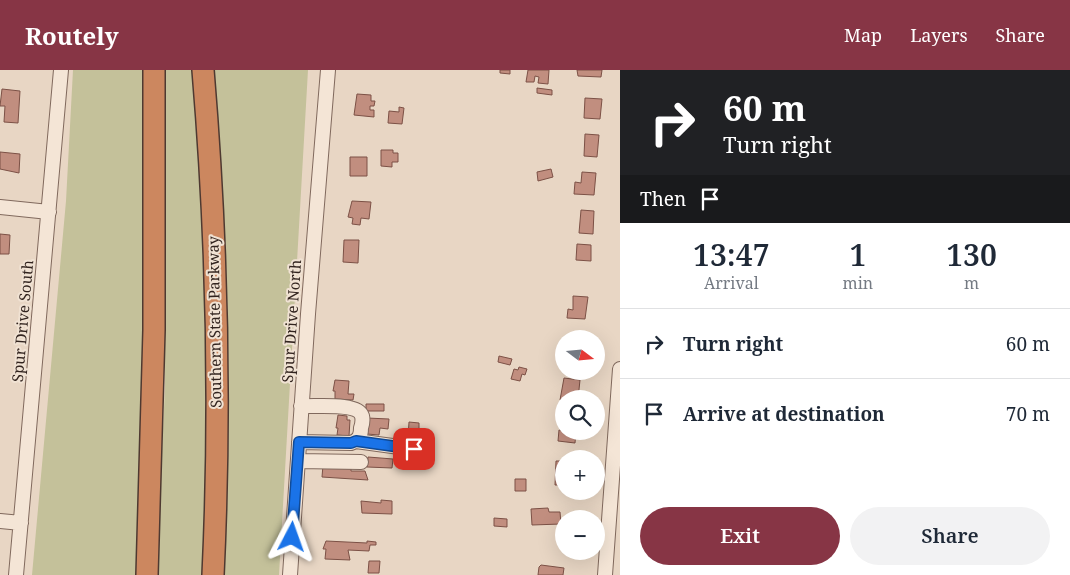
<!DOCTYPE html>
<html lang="en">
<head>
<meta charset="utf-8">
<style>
  :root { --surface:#fff; --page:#f2f2f3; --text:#1f2937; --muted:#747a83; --line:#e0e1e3; --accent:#873545 }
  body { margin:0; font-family:"Noto Serif",serif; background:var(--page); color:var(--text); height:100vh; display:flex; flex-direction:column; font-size:19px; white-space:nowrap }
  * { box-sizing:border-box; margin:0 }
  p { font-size:16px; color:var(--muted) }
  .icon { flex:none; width:28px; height:28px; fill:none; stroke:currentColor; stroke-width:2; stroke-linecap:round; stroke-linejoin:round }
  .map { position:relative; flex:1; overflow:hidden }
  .panel { display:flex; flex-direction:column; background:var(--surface); width:450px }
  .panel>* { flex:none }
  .banner { background:#202124; color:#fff; overflow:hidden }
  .needle { width:32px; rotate:106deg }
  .buttons { position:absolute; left:555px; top:260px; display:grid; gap:10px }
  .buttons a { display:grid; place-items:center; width:50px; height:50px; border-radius:50%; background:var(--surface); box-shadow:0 5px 20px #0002; font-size:25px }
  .pin { position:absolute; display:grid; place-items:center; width:42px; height:42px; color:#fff; margin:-21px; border-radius:10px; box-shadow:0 2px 8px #0006 }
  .me { position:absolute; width:55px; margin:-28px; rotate:4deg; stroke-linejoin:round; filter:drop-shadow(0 0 4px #0008) }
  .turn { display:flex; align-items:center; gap:18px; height:105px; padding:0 20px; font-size:22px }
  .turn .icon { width:65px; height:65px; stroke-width:2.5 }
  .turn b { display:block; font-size:35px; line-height:42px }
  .then { display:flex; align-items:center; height:48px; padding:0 20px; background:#0003; gap:10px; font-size:19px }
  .eta { display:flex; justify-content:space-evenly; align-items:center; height:85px; text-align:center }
  .eta b { font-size:30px; font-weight:600; line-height:35px }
  .button { display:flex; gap:10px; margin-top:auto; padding:10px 20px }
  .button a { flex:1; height:58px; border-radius:30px; background:var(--accent); color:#fff; font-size:20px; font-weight:600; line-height:58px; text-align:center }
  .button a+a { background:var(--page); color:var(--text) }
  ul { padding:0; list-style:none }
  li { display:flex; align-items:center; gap:15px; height:70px; padding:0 20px; border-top:1px solid var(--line) }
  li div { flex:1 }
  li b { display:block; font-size:19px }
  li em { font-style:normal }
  header { display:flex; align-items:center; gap:30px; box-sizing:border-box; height:70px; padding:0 25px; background:var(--accent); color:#fff }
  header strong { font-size:24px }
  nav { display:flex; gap:28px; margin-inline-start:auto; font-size:18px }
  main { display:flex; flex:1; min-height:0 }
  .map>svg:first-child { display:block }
  .green { fill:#c4c19a }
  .building { fill:#c18e7f; stroke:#7c5146 }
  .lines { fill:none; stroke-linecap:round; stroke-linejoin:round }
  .minor-casing { stroke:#80695d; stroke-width:16 }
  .highway-casing { stroke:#4e3931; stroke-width:24 }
  .minor { stroke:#f4e5d6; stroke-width:14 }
  .highway { stroke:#cc875f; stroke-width:21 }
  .route-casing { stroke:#114b97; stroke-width:12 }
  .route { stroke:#1a73e8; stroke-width:9 }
  .labels { text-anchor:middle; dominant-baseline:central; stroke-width:4; stroke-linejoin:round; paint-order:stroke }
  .street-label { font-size:15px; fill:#32241f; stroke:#f0e2d3 }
</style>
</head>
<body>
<header>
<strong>Routely</strong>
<nav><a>Map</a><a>Layers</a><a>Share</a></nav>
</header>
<main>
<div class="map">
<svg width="620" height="505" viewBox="0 0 620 505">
  <rect width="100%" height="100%" fill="#e8d6c4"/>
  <path class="green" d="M 73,0 L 142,0 C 146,169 143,337 138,505 L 32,505 L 66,131 Z
    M 162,0 L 192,0 C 206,167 213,337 203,505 L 156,505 L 165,317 L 165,81 Z
    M 213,0 L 308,0 L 279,505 L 224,505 C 233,338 229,167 213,0 Z"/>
  <path class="building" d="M 500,0 L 510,0 L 510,4 L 500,3 Z
    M 528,0 L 549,0 L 548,14 L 538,13 L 539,7 L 535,6 L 534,12 L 526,12 Z
    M 577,0 L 602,0 L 601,7 L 578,6 Z
    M 537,18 L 552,20 L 552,25 L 537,23 Z
    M 2,19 L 20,21 L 18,53 L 4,52 L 5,36 L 0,36 Z
    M 357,24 L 371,25 L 371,31 L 375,31 L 374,36 L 370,36 L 370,40 L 374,40 L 374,47 L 354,45 Z
    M 585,28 L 602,29 L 600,49 L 584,48 Z
    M 399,37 L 404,38 L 402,54 L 388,53 L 389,41 L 399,42 Z
    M 585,64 L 599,65 L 597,87 L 584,86 Z
    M 381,80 L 393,80 L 393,83 L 398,83 L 398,92 L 392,92 L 392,97 L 381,96 Z
    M 0,82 L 20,84 L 19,103 L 0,99 Z
    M 350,87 L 367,87 L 367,106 L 350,106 Z
    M 551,99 L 553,107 L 538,111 L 537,102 Z
    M 582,102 L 596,103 L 594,125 L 574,124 L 575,112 L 581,113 Z
    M 352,131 L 371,132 L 369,149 L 361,148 L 360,155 L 352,154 L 353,148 L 348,147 Z
    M 581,140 L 594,141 L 593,164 L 579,163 Z
    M 0,164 L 10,165 L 9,184 L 0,184 Z
    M 344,170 L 359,170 L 358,193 L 343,192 Z
    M 577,174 L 591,175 L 591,191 L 576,190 Z
    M 573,226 L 588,227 L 585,249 L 567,248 L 568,239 L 573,240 Z
    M 499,286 L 512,289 L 510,295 L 498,292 Z
    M 519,297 L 527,299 L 525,305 L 522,304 L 520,311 L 511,309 L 514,299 L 518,300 Z
    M 564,308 L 580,310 L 578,329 L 560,330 Z
    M 335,310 L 349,311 L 348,324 L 354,324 L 353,330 L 335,329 L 335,321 L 333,321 Z
    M 366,334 L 384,334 L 384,341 L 366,341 Z
    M 338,345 L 347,346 L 347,350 L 350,350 L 349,366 L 337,365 L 338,358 L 336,358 Z
    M 367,348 L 389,349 L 388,359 L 380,358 L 379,365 L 367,364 Z
    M 409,352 L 419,353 L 419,368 L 408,367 Z
    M 559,360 L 576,361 L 575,373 L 558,371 Z
    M 368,387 L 393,389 L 392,398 L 367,397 Z
    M 556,391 L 564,391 L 564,415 L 555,415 Z
    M 323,395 L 351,396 L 351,401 L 365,401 L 368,410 L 322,407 Z
    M 515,409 L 526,409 L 526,421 L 515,421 Z
    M 381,430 L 392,431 L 392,444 L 362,443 L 361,431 L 381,433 Z
    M 548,438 L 549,442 L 560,442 L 561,454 L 532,455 L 531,439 Z
    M 494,448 L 507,449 L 507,457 L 494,456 Z
    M 326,471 L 367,473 L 367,471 L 376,472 L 376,475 L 370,475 L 369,481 L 348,480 L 350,490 L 325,489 L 326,479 L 323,479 Z
    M 369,491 L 380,491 L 379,503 L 368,503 Z
    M 541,495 L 564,498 L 563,505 L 538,505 L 539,497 Z"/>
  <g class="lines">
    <defs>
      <path id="minor" d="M 0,137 L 49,142
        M 356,371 L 414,379
        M 299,372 L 351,373 C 359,370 361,366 361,358 C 362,355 363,350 362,346 C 358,332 314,337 301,336
        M 298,391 L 361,392
        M 0,451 L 21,453
        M 16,505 L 61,0
        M 290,505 L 308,244 L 328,0
        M 605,505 L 620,299"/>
      <path id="highway" d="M 203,0 C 217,167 221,337 213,505
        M 147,505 L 154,260 L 154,0"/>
    </defs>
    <use href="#minor" class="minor-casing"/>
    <use href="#highway" class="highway-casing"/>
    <use href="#minor" class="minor"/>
    <use href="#highway" class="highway"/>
  </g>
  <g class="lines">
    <defs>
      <path id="route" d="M 292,467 L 299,372 L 351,373 L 356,371 L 414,379"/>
    </defs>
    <use href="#route" class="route-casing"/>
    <use href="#route" class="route"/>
  </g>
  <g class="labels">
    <g class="street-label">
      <text transform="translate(22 251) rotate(-85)">Spur Drive South</text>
      <text transform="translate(291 251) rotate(-86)">Spur Drive North</text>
      <text transform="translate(214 252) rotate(-91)">Southern State Parkway</text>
    </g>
  </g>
</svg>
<div class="buttons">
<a><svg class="needle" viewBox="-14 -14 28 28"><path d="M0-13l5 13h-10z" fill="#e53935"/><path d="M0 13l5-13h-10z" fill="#747a83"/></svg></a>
<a><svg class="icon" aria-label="search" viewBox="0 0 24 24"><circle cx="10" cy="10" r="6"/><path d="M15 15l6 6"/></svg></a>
<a>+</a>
<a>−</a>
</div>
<div class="pin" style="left:414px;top:379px;background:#d93025"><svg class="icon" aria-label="arrive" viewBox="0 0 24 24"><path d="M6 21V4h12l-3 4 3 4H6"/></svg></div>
<svg class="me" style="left:292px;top:467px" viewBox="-20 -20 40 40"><path d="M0-17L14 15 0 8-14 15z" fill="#1a73e8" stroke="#fff" stroke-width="4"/></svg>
</div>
<section class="panel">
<div class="banner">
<div class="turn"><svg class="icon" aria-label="right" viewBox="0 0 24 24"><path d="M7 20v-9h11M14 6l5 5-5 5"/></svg><div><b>60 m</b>Turn right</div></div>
<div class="then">Then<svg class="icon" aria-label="arrive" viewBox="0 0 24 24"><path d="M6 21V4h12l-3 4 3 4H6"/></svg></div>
</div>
<div class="eta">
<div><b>13:47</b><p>Arrival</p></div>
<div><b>1</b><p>min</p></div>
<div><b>130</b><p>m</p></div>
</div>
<ul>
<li><svg class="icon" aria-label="right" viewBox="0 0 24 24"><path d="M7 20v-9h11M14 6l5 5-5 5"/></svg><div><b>Turn right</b></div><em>60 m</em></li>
<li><svg class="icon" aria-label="arrive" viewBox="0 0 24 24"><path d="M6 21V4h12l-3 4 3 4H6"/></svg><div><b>Arrive at destination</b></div><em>70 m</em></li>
</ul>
<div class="button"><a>Exit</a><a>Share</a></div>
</section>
</main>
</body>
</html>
